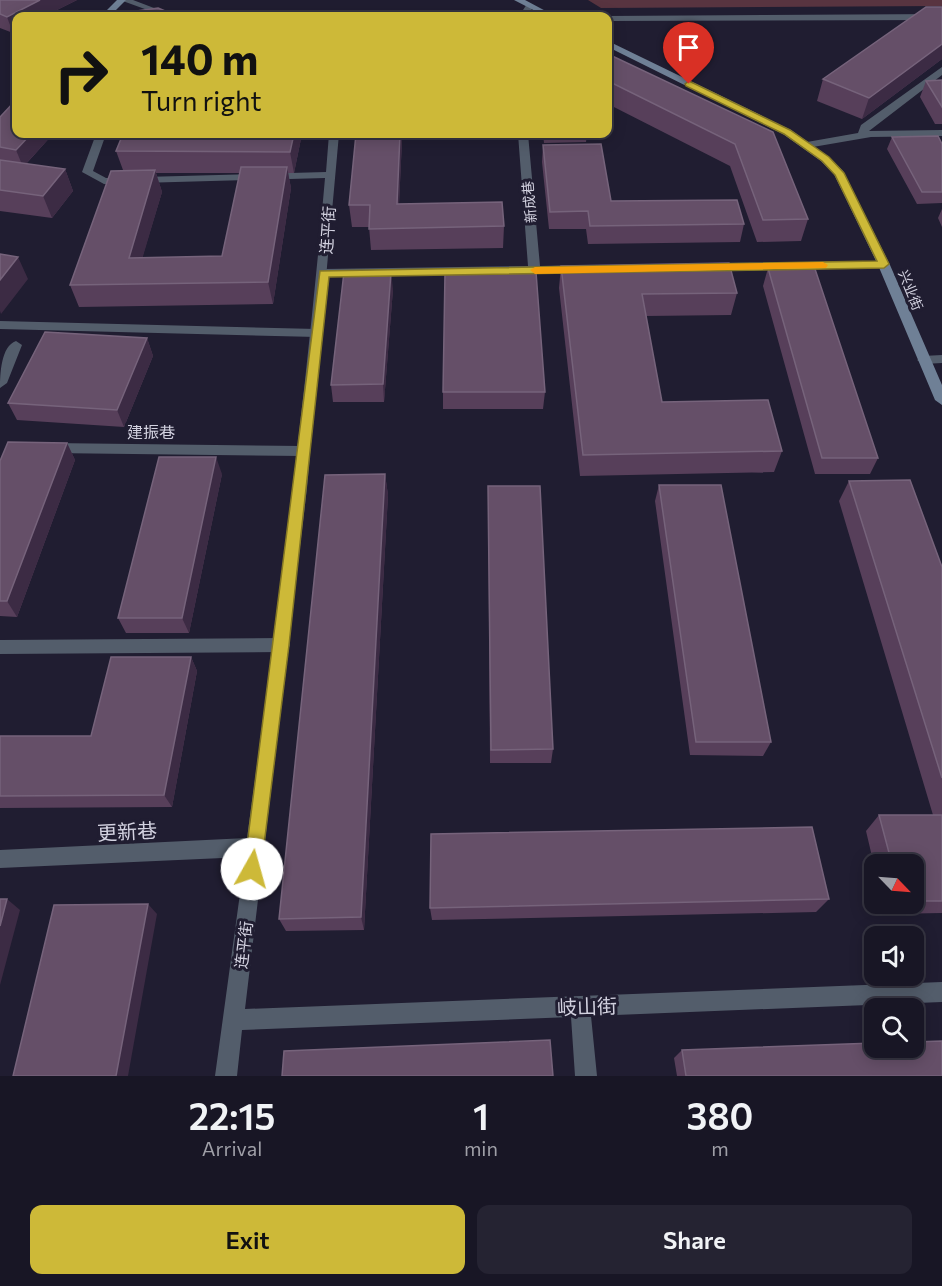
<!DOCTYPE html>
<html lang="en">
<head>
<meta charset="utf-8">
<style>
  :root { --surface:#181625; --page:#252332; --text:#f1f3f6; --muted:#9f9fa7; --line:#363542; --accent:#cdb938 }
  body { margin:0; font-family:Commissioner,"Noto Sans SC",sans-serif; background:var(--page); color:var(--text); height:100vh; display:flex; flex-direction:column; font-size:22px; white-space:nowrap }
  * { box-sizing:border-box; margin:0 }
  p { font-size:20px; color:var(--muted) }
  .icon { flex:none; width:33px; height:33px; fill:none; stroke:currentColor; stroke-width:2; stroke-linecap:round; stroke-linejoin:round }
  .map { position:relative; height:1076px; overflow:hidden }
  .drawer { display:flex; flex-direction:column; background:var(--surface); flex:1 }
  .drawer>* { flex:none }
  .banner { position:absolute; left:12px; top:12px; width:600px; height:126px; border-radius:12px; box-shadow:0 3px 15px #0003,0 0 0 2px var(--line); background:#cdb938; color:#111; overflow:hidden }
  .needle { width:39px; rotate:115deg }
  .tools { position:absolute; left:864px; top:854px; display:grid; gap:12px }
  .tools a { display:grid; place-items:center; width:60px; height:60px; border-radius:12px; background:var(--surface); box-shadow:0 3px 15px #0003,0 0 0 2px var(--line); font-size:30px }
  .pin { position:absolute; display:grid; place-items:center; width:51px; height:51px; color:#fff; margin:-62px -26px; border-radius:50% 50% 50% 0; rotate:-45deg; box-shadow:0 0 6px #0007 }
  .pin .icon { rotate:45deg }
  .me { position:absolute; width:66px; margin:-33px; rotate:7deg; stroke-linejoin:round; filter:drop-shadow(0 0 4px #0008) }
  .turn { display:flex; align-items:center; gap:21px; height:126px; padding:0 30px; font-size:27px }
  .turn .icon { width:78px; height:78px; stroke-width:2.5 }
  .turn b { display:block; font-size:42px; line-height:51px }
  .eta { display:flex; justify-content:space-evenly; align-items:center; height:102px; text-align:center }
  .eta b { font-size:36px; font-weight:600; line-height:42px }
  .cta { display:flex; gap:12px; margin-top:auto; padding:12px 30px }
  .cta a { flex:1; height:69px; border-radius:12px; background:var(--accent); color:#111; font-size:24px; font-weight:600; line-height:69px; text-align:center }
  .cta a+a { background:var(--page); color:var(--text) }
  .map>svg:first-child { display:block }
  .green { fill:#583440 }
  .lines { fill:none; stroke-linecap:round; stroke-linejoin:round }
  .service { fill:#535d6b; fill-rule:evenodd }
  .minor { fill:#535d6b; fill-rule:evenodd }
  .tertiary { fill:#535d6b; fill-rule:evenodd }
  .secondary { fill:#6f8096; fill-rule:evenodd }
  .wall { fill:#573f5a; fill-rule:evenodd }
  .shaded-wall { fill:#3c2b44 }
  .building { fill:#654f68; stroke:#76637b; stroke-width:1.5 }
  .route { fill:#cdb938; stroke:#857824; stroke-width:1.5 }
  .slow { fill:#f59e0b }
  .labels { text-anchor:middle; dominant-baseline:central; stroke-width:6; stroke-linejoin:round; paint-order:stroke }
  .far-street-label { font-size:14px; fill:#d3d2e0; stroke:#201d31 }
  .street-label { font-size:16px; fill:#d3d2e0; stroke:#201d31 }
  .near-street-label { font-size:20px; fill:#d3d2e0; stroke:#201d31 }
</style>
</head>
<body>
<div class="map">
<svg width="942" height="1076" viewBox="0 0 942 1076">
  <rect width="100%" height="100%" fill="#201d31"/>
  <path class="green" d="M 588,0 L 942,0 L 942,6 L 601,8 Z"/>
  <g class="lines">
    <path class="service" d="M 527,4 L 534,6 L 527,16 L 519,16 Z
      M 942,67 L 942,75 L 869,131 L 942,130 L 942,136 L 871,137 L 807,148 L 802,145 L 807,142 L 858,133 L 861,125 Z
      M 518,134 L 528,134 L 540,266 L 579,265 L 585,269 L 583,272 L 320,276 L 320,270 L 324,269 L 528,266 Z
      M 884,261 L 888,262 L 888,268 L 711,271 L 705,267 L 711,263 Z
      M 0,321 L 317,329 L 323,333 L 317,337 L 0,329 Z
      M 16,341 L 22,345 L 7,383 L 0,388 C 0,374 1,346 16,341 Z
      M 942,355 L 942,363 L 923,364 L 917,360 L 923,356 Z
      M 50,443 L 302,446 L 309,451 L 302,456 L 50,453 L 43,448 Z
      M 282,638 L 288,640 L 290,645 L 288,650 L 282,652 L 0,654 L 0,640 Z"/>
    <path class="minor" d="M 120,0 L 133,0 L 175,16 L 164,16 Z
      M 96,134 L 106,134 L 93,171 L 106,178 L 326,172 L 329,134 L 339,134 L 307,488 L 245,1009 L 942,982 L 942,1002 L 591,1016 L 597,1076 L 575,1076 L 571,1017 L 242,1030 L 237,1076 L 215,1076 L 245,857 L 0,868 L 0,850 L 247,838 C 277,619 306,399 325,178 L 104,184 L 82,172 Z"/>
    <path class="tertiary" d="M 942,14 L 942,20 L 608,21 L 608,16 L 605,16 Z"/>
    <path class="secondary" d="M 117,0 L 126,0 L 110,16 L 101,16 Z
      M 514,0 L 525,0 L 555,16 L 545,16 Z
      M 608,41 L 791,130 L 829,157 L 843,171 L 890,265 L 942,385 L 942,405 L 935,400 L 878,265 L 834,174 L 821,161 L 783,134 L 608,47 Z"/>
  </g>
  <path class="wall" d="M 0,0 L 77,0 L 45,16 L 16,16 L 16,31 L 13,33 L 0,28 Z
    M 942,7 L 942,59 L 862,119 L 817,101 L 823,79 Z
    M 608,54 L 773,132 L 808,219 L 801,241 L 757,242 L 730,166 L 608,104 Z
    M 942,80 L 942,124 L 935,124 L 920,97 L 926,81 Z
    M 0,117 L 16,134 L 53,134 L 26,164 L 65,169 L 73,191 L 52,218 L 0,211 Z
    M 123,134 L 302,134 L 294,173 L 288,173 L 291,188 L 273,304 L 79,307 L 70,285 L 123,170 L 116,151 ZM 156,173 L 240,173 L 222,256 L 142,258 L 162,192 Z
    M 356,134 L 503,134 L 503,139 L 402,140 L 399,204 L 504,226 L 503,248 L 371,250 L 369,227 L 352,227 L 349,205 Z
    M 543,134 L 587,134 L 586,142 L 544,143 Z
    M 892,137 L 942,144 L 942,203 L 917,204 L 887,149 Z
    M 543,145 L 611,201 L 744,224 L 740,242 L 588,244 L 586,229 L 549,229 L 542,162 Z
    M 942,209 L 942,227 L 938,218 Z
    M 561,266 L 737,293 L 731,315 L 646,316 L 662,402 L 782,451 L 774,472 L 580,476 L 559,288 Z
    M 768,268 L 878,458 L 870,474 L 815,474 L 763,286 Z
    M 393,289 L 384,402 L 333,402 L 331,385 Z
    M 147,338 L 153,356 L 124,427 L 17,420 L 8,403 Z
    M 443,392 L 545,392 L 543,409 L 443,409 Z
    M 67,443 L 75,460 L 17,617 L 0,616 L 0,461 Z
    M 222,474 L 189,633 L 126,633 L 118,618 Z
    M 385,474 L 388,495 L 364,930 L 286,931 L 279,919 Z
    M 849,481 L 942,567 L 942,913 L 887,914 L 884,903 L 914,903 L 914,864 L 874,864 L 874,865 L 866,831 L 879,815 L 933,815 L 839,501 Z
    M 659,485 L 771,742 L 763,756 L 690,755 L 655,501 Z
    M 488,486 L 553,749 L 551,763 L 490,763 Z
    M 191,657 L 197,671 L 172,807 L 0,808 L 0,736 L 91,736 Z
    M 829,899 L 816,912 L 432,920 L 430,908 Z
    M 682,1050 L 942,1076 L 677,1076 L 674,1058 Z"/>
  <path class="shaded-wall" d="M 40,0 L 77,0 L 45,16 L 16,16 L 16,31 L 13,33 L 7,17 Z
    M 942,44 L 942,59 L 862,119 L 869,98 Z
    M 31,134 L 53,134 L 23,167 L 16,150 Z
    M 294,134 L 302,134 L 294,173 L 290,152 Z
    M 400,134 L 401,134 L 402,140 L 398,226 L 397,204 Z
    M 287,167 L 291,188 L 273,304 L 268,282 Z
    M 65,169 L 73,191 L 52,218 L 43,196 Z
    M 155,170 L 162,192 L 136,280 L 129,258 Z
    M 18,257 L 28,279 L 1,314 L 0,311 L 0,280 Z
    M 391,272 L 393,289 L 384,402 L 383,384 Z
    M 147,338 L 153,356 L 124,427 L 117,410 Z
    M 67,443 L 75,460 L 17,617 L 7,601 Z
    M 216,457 L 222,474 L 189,633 L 182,618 Z
    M 385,474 L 388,495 L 364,930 L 361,917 Z
    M 191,657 L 197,671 L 172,807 L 164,795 Z
    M 7,899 L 20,910 L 0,985 L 0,926 Z
    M 148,904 L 157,914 L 128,1076 L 116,1076 Z"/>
  <path class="building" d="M 0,0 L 40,0 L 7,17 L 0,14 Z
    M 926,7 L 942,7 L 942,44 L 869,98 L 823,79 Z
    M 158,8 L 177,16 L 113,16 L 115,14 Z
    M 395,15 L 410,16 L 392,16 Z
    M 608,54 L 773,132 L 808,219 L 763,220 L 735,144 L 608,81 Z
    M 942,80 L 942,107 L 926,81 Z
    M 16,100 L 16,134 L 31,134 L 16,150 L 0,147 L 0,117 Z
    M 123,134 L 294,134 L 290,152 L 116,151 Z
    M 356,134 L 400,134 L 397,204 L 502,202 L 504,226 L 369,229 L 370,205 L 349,205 Z
    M 938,136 L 942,144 L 942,192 L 922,192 L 892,137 Z
    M 601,144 L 611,201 L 737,200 L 744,224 L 590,226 L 588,211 L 550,212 L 543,145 Z
    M 0,160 L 65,169 L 43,196 L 0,190 Z
    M 241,167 L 287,167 L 268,282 L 70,285 L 111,171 L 155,170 L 129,258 L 222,256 Z
    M 0,254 L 18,257 L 0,280 Z
    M 729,263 L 737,293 L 642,294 L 662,402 L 768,400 L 782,451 L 583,455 L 561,266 Z
    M 768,268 L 815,269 L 878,458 L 822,458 Z
    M 344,272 L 391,272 L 383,384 L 331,385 Z
    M 536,272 L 545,392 L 443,392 L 445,273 Z
    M 45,332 L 147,338 L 117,410 L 8,403 Z
    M 8,442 L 67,443 L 7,601 L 0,601 L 0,461 Z
    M 159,457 L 216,457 L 182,618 L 118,618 Z
    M 385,474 L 361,917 L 279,919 L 325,475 Z
    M 910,480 L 942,567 L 942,778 L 849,481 Z
    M 659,485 L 721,485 L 771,742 L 696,742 Z
    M 488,486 L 540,486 L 553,749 L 491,750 Z
    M 111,657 L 191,657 L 164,795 L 0,796 L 0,736 L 91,736 Z
    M 879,815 L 942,815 L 942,901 L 914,901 L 914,864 L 892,864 Z
    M 812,827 L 829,899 L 430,908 L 431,834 Z
    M 0,899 L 7,899 L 0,926 Z
    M 148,904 L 116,1076 L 13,1076 L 54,905 Z
    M 550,1040 L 553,1076 L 282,1076 L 284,1051 Z
    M 942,1041 L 942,1076 L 686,1076 L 682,1050 L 874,1043 L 874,1047 L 914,1047 L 914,1042 Z"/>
  <path class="route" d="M 689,81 L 790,130 L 829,157 L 844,173 L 889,264 L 884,268 L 329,277 L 289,645 L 261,869 L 259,875 L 252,877 L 246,875 L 244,869 L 320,271 L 877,261 L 835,175 L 822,161 L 784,134 L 686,86 L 685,84 Z"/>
  <path class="slow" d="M 823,262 L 828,265 L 826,268 L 535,274 L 530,270 L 535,267 Z"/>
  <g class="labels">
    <g class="far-street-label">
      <text transform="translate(529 202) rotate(-95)">新成巷</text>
      <text transform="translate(911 290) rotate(68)">兴业街</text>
    </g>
    <g class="street-label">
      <text transform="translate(327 230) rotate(-86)">连平街</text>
      <text x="151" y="431">建振巷</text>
      <text transform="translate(243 945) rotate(-83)">连平街</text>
    </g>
    <g class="near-street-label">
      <text transform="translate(127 831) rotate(-3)">更新巷</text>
      <text transform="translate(587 1006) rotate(-2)">岐山街</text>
    </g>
  </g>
</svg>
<div class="tools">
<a><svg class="needle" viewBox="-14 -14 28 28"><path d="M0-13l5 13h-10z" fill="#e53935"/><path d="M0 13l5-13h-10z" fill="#9f9fa7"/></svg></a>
<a><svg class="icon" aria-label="sound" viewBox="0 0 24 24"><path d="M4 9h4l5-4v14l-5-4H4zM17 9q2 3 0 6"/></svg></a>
<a><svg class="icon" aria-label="search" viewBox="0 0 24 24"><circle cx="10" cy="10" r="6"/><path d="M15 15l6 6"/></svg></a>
</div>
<div class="pin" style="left:689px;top:84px;background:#d93025"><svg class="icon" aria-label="arrive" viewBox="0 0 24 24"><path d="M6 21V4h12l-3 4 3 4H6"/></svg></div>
<svg class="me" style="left:252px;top:869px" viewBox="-20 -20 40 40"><circle r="19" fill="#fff"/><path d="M0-13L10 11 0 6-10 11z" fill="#cdb938"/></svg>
<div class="banner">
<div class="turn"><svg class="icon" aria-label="right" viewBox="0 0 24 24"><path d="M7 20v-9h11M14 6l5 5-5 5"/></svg><div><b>140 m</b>Turn right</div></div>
</div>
</div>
<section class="drawer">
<div class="eta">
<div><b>22:15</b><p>Arrival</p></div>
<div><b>1</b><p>min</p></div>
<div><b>380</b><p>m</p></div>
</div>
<div class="cta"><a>Exit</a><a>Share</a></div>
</section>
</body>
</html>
